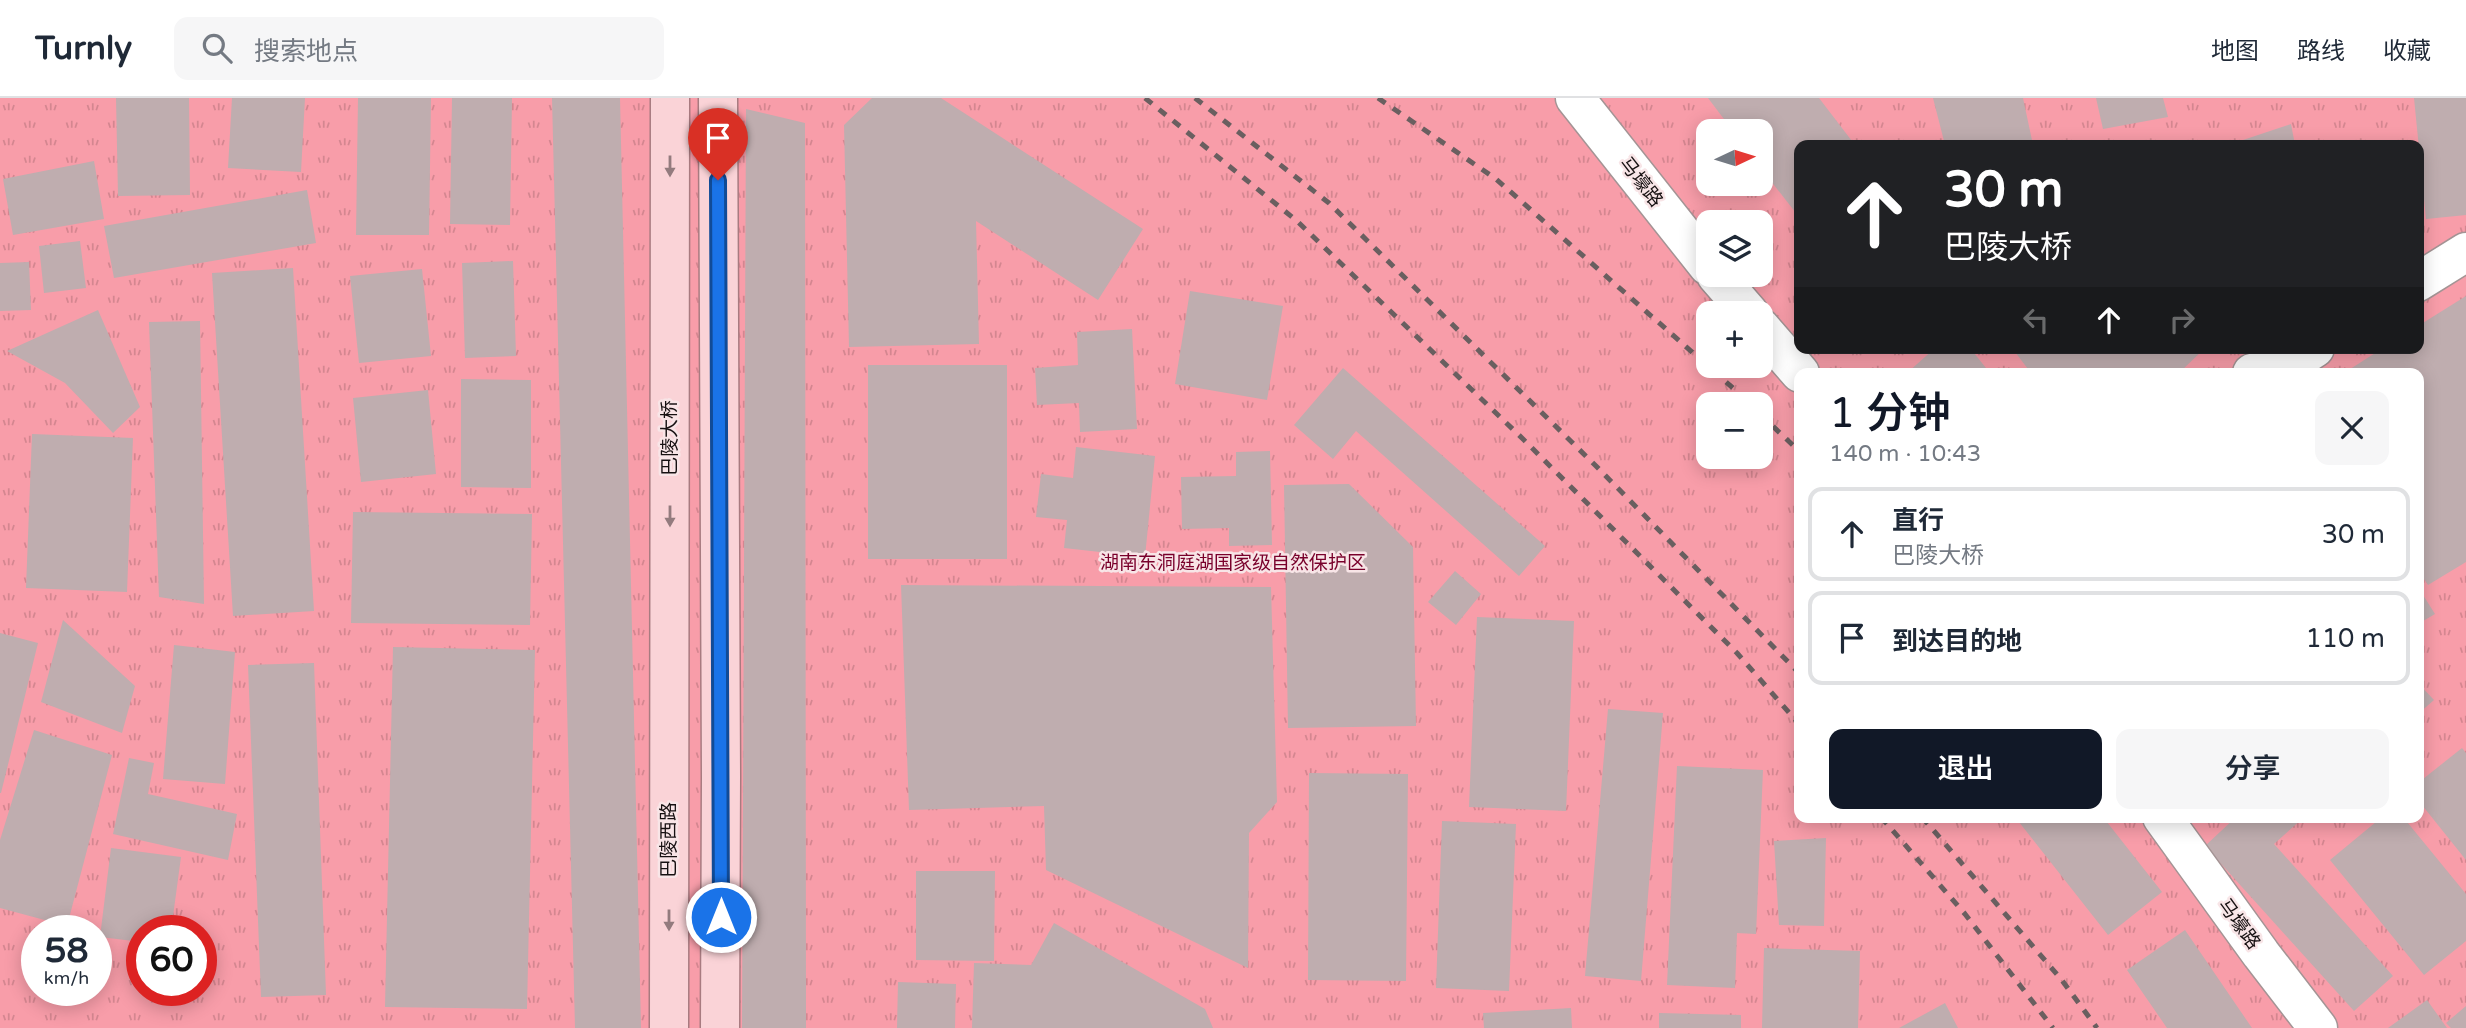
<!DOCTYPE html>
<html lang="zh">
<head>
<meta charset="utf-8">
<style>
  :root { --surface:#fff; --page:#f6f6f7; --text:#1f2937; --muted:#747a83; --line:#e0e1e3; --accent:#111827 }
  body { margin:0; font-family:"Varela Round","Noto Sans SC",sans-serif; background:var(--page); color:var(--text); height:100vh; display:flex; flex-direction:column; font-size:26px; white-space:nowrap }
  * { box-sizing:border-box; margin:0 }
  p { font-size:23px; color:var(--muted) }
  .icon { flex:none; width:38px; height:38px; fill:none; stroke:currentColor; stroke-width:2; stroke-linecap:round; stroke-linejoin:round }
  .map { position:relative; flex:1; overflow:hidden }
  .sheet { position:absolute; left:1794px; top:270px; width:630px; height:455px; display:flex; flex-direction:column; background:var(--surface); border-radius:14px; box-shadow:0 4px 18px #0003 }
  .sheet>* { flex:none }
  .top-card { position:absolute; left:1794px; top:42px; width:630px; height:214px; border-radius:14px; box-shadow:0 4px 18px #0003; background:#202124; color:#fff; overflow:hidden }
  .needle { width:46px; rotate:86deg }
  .tools { position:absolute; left:1696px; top:21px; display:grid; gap:14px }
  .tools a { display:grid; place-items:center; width:77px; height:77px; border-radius:14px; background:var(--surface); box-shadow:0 4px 18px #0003; font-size:35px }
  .speed { position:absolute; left:21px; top:817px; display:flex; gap:14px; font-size:35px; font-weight:700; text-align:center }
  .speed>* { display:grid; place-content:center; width:91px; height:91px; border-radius:50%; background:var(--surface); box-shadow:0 4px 18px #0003; line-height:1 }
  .speed small { font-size:18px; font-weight:400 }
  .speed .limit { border:10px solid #d22; background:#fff; color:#111 }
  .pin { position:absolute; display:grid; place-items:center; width:60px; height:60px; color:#fff; margin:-72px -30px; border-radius:50% 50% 50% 0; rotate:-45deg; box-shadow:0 0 7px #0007 }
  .pin .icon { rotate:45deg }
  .me { position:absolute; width:77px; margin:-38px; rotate:0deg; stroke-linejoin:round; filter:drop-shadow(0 0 5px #0008) }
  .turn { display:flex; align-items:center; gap:24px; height:147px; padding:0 35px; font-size:32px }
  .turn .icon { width:91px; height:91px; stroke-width:2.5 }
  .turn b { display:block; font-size:49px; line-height:60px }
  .lanes { display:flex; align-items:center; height:66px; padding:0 35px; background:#0003; justify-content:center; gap:35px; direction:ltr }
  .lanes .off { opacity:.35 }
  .round { display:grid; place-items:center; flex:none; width:74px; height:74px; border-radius:14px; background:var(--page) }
  .head { display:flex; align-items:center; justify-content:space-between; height:119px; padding:0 35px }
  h1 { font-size:42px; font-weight:600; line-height:52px; color:var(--accent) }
  .action { display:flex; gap:14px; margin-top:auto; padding:14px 35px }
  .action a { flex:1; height:80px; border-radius:14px; background:var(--accent); color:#fff; font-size:28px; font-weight:600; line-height:80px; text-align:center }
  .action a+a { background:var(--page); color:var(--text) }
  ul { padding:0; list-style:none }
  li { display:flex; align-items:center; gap:21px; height:94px; margin:0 14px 10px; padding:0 21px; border:4px solid var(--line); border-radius:14px }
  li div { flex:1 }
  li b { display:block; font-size:26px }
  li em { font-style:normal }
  header { display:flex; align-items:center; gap:42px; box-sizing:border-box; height:98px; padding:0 35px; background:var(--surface); border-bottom:2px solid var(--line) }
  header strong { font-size:33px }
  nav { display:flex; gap:38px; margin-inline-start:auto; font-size:24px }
  .search { width:490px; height:63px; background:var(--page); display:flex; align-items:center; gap:18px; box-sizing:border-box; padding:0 24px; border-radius:14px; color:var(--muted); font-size:26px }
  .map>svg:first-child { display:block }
  .park { fill:url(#park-tufts); fill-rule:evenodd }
  .building { fill:#bfadaf }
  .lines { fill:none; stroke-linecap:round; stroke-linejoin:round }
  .minor-casing { stroke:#a49495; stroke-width:41 }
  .primary-casing { stroke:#a87b80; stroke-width:41 }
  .minor { stroke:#fff; stroke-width:38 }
  .primary { stroke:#fad3d7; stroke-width:38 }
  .rail { stroke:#6a5f60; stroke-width:5; stroke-dasharray:9 9; stroke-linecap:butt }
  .oneway { fill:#937b7e }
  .route-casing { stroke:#114b97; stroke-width:18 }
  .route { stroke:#1a73e8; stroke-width:12 }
  .labels { text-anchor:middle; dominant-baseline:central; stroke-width:5; stroke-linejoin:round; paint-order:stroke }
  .street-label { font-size:19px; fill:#161011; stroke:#f8e5e7 }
  .park-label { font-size:19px; fill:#79002b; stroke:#f8e5e7 }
</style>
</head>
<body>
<header>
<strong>Turnly</strong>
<div class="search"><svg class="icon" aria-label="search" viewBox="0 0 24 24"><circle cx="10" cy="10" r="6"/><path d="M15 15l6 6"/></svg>搜索地点</div>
<nav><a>地图</a><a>路线</a><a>收藏</a></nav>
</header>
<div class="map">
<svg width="2466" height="930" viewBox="0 0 2466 930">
  <defs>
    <pattern id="park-tufts" width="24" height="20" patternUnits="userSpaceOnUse" patternTransform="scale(1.75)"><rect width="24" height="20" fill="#f89da9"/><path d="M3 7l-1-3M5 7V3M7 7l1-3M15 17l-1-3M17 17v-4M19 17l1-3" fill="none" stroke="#d48690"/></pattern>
  </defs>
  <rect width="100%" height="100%" fill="#f8e5e7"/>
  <path class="park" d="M 0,0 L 2466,0 L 2466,930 L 0,930 ZM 1708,33 L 1760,33 L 1760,86 L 1708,86 ZM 1799,47 L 2418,47 L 2418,250 L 1799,250 ZM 1708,124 L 1760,124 L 1760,177 L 1708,177 ZM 1708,215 L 1760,215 L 1760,268 L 1708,268 ZM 1799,275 L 2418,275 L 2418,719 L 1799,719 ZM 1708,306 L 1760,306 L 1760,359 L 1708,359 ZM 37,833 L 96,833 L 96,892 L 37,892 ZM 142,833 L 201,833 L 201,892 L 142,892 Z"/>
  <path class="building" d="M 116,0 L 189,0 L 190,97 L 118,98 Z
    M 232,0 L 305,0 L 301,74 L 228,70 Z
    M 358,0 L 431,0 L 429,137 L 356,137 Z
    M 452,0 L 512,0 L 510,127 L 450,126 Z
    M 552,0 L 620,0 L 641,930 L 575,930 Z
    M 872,0 L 941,0 L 1143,131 L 1098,202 L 976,123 L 979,246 L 849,249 L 844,27 Z
    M 1708,0 L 1819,0 L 1855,47 L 1799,47 L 1799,119 L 1760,69 L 1760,33 L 1733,33 Z
    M 1933,0 L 2023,0 L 2033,47 L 1945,47 Z
    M 2096,0 L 2163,0 L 2168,19 L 2103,31 Z
    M 2414,0 L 2466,0 L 2466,117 L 2426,121 Z
    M 746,11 L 805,25 L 806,930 L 742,930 Z
    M 2291,26 L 2295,47 L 2237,47 L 2237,44 Z
    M 94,63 L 104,121 L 13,137 L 3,81 Z
    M 307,92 L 316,145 L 114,180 L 104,128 Z
    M 80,143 L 86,190 L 44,195 L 39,148 Z
    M 513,163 L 516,258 L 465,260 L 462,165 Z
    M 29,164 L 31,212 L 0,213 L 0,165 Z
    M 293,170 L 314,513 L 233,518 L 212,175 Z
    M 422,171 L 431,258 L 359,265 L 350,178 Z
    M 1190,193 L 1283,208 L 1267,302 L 1175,286 Z
    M 2466,198 L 2466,464 L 2428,487 L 2418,472 L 2418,275 L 2344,275 L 2383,250 L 2418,250 L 2418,228 Z
    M 98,212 L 140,309 L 113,335 L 65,285 L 7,253 Z
    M 200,223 L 204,506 L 159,499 L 149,224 Z
    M 1132,231 L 1137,331 L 1080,334 L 1079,305 L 1037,307 L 1035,270 L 1078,267 L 1077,234 Z
    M 1935,250 L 1970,250 L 1990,275 L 1907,275 Z
    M 2012,250 L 2205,250 L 2179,275 L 2031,275 Z
    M 868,267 L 1007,267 L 1007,461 L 868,461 Z
    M 1343,270 L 1545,448 L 1519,478 L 1356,333 L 1333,361 L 1294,327 Z
    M 461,281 L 531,282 L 531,390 L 461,389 Z
    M 428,292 L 436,376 L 361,384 L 353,300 Z
    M 32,336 L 133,340 L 127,494 L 26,490 Z
    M 1076,349 L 1155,358 L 1145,459 L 1064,450 L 1067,422 L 1036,419 L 1041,376 L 1073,380 Z
    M 1270,353 L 1272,447 L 1229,448 L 1229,430 L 1182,431 L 1181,379 L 1236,378 L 1236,354 Z
    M 1349,386 L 1413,449 L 1416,628 L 1288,630 L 1284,387 Z
    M 353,414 L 532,416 L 530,527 L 351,525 Z
    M 1455,473 L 1481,496 L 1456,527 L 1428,504 Z
    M 901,487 L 1271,489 L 1277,704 L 1249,735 L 1248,870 L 1046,772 L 1044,708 L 909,712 Z
    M 2418,489 L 2435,516 L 2418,526 Z
    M 1477,519 L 1574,523 L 1566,713 L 1469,709 Z
    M 63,522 L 135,588 L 122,635 L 41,604 Z
    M 0,535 L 38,545 L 1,695 L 0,695 Z
    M 174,547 L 235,554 L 225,686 L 163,681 Z
    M 393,549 L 535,552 L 527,911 L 385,909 Z
    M 314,565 L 326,897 L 261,899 L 248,567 Z
    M 2418,585 L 2434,602 L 2418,616 Z
    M 1608,611 L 1663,615 L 1641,883 L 1585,878 Z
    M 34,632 L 112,657 L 67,828 L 0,810 L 0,742 Z
    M 2462,650 L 2466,655 L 2466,762 L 2418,702 L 2418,685 Z
    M 129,660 L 154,665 L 148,696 L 237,716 L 228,762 L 113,736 Z
    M 1677,668 L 1763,672 L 1756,836 L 1737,835 L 1735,890 L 1667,887 Z
    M 1309,675 L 1408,676 L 1406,883 L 1308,882 Z
    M 2015,719 L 2103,719 L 2162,794 L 2108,837 Z
    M 2236,719 L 2304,719 L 2274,746 L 2393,878 L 2354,913 L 2205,748 Z
    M 2382,719 L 2403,719 L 2466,796 L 2466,843 L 2424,877 L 2330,762 Z
    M 1442,723 L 1516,726 L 1509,893 L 1436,890 Z
    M 1826,740 L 1824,828 L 1779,827 L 1774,743 Z
    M 111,750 L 181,759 L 171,833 L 142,833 L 142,844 L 100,839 Z
    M 916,773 L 995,773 L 994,863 L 916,862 Z
    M 1054,825 L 1205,911 L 1213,930 L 972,930 L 974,865 L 1031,867 Z
    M 2185,832 L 2252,930 L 2167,930 L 2127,872 Z
    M 1764,850 L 1860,853 L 1858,930 L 1762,930 Z
    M 898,884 L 956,886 L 955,930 L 897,930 Z
    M 2427,902 L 2447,930 L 2388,930 Z
    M 1945,905 L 1958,930 L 1899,930 Z
    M 2466,908 L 2466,930 L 2451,930 L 2446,925 Z
    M 1571,910 L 1572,930 L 1484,930 L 1483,915 Z
    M 1659,915 L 1741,917 L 1741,930 L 1659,930 Z"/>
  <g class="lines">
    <defs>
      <path id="minor" d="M 1575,0 L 1708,168
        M 1716,177 L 1749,215
        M 2418,184 L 2466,154
        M 1760,229 L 1800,275
        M 2252,275 L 2287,268 L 2315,250
        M 2162,719 L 2261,856 L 2318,930"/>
      <path id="primary" d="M 718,0 L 721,679 L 720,930
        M 669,930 L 670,0"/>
    </defs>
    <use href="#minor" class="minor-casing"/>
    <use href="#primary" class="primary-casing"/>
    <use href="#minor" class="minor"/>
    <use href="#primary" class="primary"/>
    <path class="rail" d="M 1145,0 L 1297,123 L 1524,342 L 1737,555 L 1799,626
      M 1195,0 L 1329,105 L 1596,368 L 1799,575
      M 1378,0 L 1496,81 L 1751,306
      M 1760,316 L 1799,353
      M 1881,719 L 1965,816 L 2053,930
      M 1922,719 L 2061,881 L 2097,930"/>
  </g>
  <defs><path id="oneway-solid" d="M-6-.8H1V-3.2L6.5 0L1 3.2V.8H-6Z" transform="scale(1.75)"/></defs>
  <g class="oneway">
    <use href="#oneway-solid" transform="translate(670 68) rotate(90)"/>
    <use href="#oneway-solid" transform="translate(670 418) rotate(90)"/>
    <use href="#oneway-solid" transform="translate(669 822) rotate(90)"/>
  </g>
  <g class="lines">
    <defs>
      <path id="route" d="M 718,82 L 721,819"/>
    </defs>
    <use href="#route" class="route-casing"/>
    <use href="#route" class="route"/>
  </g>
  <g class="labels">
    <g class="street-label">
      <text transform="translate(1641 84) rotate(52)">马壕路</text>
      <text transform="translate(670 340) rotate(-90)">巴陵大桥</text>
      <text transform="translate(669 742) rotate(-90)">巴陵西路</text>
      <text transform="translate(2239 826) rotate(54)">马壕路</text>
    </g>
    <g class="park-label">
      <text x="1233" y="465">湖南东洞庭湖国家级自然保护区</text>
    </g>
  </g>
</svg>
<div class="tools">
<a><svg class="needle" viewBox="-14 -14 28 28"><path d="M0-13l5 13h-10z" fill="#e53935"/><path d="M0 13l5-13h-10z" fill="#747a83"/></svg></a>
<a><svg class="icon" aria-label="layers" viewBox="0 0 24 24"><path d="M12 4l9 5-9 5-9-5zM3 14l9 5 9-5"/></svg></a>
<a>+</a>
<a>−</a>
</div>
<div class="speed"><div>58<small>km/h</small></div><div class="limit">60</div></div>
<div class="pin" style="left:718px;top:82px;background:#d93025"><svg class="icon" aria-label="arrive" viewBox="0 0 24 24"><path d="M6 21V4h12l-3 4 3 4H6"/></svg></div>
<svg class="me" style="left:721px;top:819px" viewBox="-20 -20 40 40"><circle r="17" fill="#1a73e8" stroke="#fff" stroke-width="3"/><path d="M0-11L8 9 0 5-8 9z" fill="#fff"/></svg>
<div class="top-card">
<div class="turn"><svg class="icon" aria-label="ahead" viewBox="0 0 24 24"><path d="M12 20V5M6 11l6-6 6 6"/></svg><div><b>30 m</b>巴陵大桥</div></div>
<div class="lanes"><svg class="icon off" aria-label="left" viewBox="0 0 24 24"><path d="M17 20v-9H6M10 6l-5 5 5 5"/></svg><svg class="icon" aria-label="ahead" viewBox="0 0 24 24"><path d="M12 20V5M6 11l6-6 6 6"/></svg><svg class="icon off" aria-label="right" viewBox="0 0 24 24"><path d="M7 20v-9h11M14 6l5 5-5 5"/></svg></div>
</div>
<section class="sheet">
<div class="head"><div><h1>1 分钟</h1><p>140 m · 10:43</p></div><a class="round"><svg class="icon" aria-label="close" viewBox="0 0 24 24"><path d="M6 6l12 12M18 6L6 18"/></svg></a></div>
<ul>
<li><svg class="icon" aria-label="ahead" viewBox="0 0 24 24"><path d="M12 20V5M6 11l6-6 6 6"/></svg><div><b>直行</b><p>巴陵大桥</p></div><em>30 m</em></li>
<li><svg class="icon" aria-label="arrive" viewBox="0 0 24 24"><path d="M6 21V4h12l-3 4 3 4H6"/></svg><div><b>到达目的地</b></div><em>110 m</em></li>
</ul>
<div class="action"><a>退出</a><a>分享</a></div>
</section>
</div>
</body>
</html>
